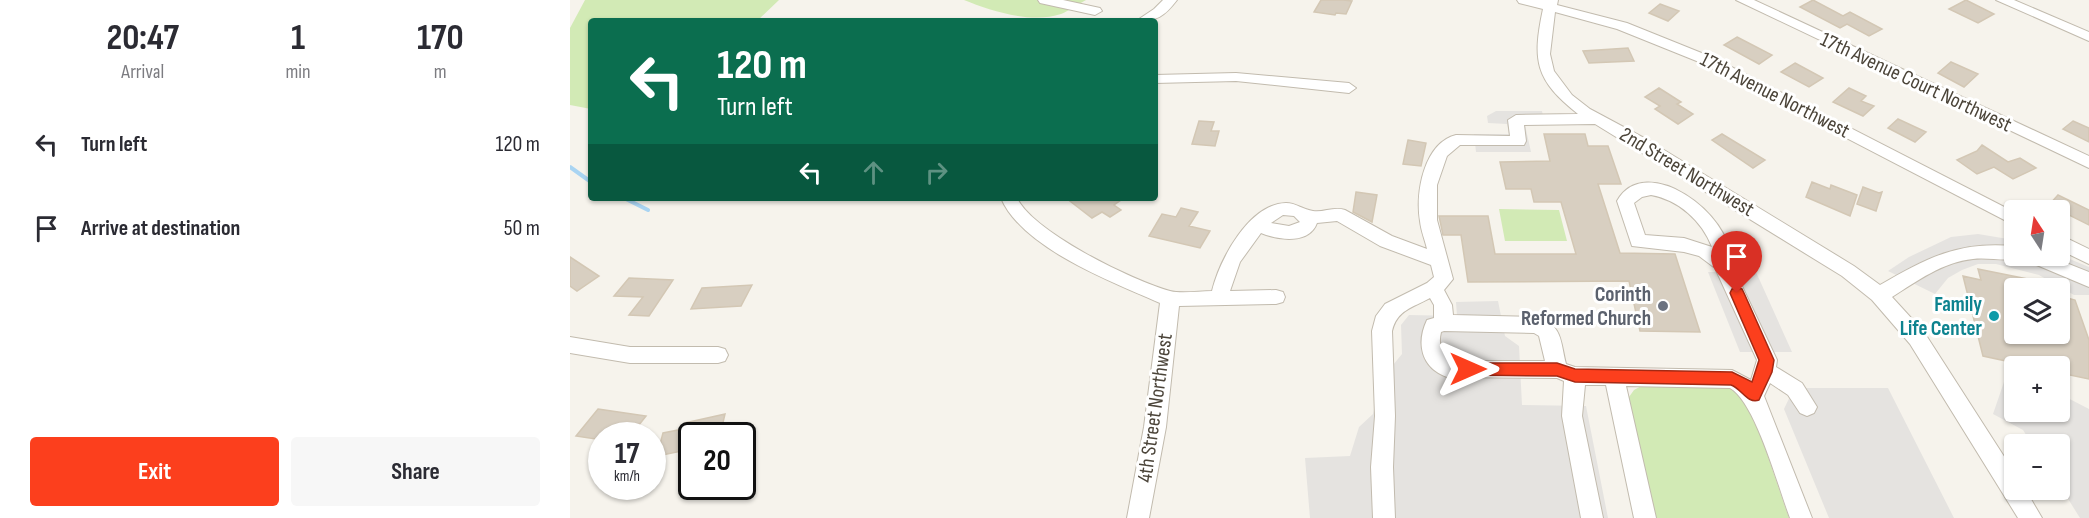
<!DOCTYPE html>
<html lang="en">
<head>
<meta charset="utf-8">
<style>
  :root { --surface:#fff; --page:#f7f7f7; --text:#2b2b33; --muted:#7c7c81; --accent:#fc3f1d }
  body { margin:0; font-family:"Sofia Sans Condensed",sans-serif; background:var(--page); color:var(--text); height:100vh; display:flex; flex-direction:column; font-size:22px; white-space:nowrap }
  * { box-sizing:border-box; margin:0 }
  p { font-size:20px; color:var(--muted) }
  .icon { flex:none; width:33px; height:33px; fill:none; stroke:currentColor; stroke-width:2; stroke-linecap:round; stroke-linejoin:round }
  .map { position:relative; flex:1; overflow:hidden }
  .details { display:flex; flex-direction:column; background:var(--surface); width:570px }
  .details>* { flex:none }
  .hud { position:absolute; left:18px; top:18px; width:570px; height:183px; border-radius:6px; box-shadow:0 2px 4px #0004; background:#0b6e4f; color:#fff; overflow:hidden }
  .needle { width:39px; rotate:348deg }
  .fabs { position:absolute; left:1434px; top:200px; display:grid; gap:12px }
  .fabs a { display:grid; place-items:center; width:66px; height:66px; border-radius:6px; background:var(--surface); box-shadow:0 2px 4px #0004; font-size:30px }
  .speed { position:absolute; left:18px; top:422px; display:flex; gap:12px; font-size:30px; font-weight:700; text-align:center }
  .speed>* { display:grid; place-content:center; width:78px; height:78px; border-radius:50%; background:var(--surface); box-shadow:0 2px 4px #0004; line-height:1 }
  .speed small { font-size:15px; font-weight:400 }
  .speed .limit { border:3px solid #111; border-radius:9px; background:#fff; color:#111 }
  .pin { position:absolute; display:grid; place-items:center; width:51px; height:51px; color:#fff; margin:-62px -26px; border-radius:50% 50% 50% 0; rotate:-45deg; box-shadow:0 0 6px #0007 }
  .pin .icon { rotate:45deg }
  .me { position:absolute; width:66px; margin:-33px; rotate:90deg; stroke-linejoin:round; filter:drop-shadow(0 0 4px #0008) }
  .turn { display:flex; align-items:center; gap:21px; height:126px; padding:0 30px; font-size:27px }
  .turn .icon { width:78px; height:78px; stroke-width:2.5 }
  .turn b { display:block; font-size:42px; line-height:51px }
  .lanes { display:flex; align-items:center; height:57px; padding:0 30px; background:#0003; justify-content:center; gap:30px; direction:ltr }
  .lanes .off { opacity:.35 }
  .eta { display:flex; justify-content:space-evenly; align-items:center; height:102px; text-align:center }
  .eta b { font-size:36px; font-weight:700; line-height:42px }
  .cta { display:flex; gap:12px; margin-top:auto; padding:12px 30px }
  .cta a { flex:1; height:69px; border-radius:6px; background:var(--accent); color:#fff; font-size:24px; font-weight:700; line-height:69px; text-align:center }
  .cta a+a { background:var(--page); color:var(--text) }
  ul { padding:0; list-style:none }
  li { display:flex; align-items:center; gap:18px; height:84px; padding:0 30px }
  li div { flex:1 }
  li b { display:block; font-size:22px }
  li em { font-style:normal }
  main { display:flex; flex:1; min-height:0 }
  .map>svg:first-child { display:block }
  .green { fill:#d2eab5 }
  .parking { fill:#e5e3e0 }
  .lines { fill:none; stroke-linecap:round; stroke-linejoin:round }
  .stream { stroke:#a9d4f2; stroke-width:4 }
  .building { fill:#d8cfc1; stroke:#d3c7b4; stroke-width:1.5 }
  .minor-casing { stroke:#c2bbae; stroke-width:2 }
  .minor { fill:#fff; fill-rule:evenodd }
  .route { fill:#fc3f1d; stroke:#a42913; stroke-width:1.5 }
  .worship-dot { fill:#6b7280; stroke:#fff; stroke-width:2 }
  .culture-dot { fill:#0f9aa8; stroke:#fff; stroke-width:2 }
  .labels { text-anchor:middle; dominant-baseline:central; stroke-width:6; stroke-linejoin:round; paint-order:stroke }
  .street-label { font-size:21px; fill:#4b4439; stroke:#fff }
  .worship-label { font-size:21px; font-weight:bold; fill:#5b616d; stroke:#fff; text-anchor:end }
  .culture-label { font-size:21px; font-weight:bold; fill:#0d838f; stroke:#fff; text-anchor:end }
</style>
</head>
<body>
<main>
<section class="details">
<div class="eta">
<div><b>20:47</b><p>Arrival</p></div>
<div><b>1</b><p>min</p></div>
<div><b>170</b><p>m</p></div>
</div>
<ul>
<li><svg class="icon" aria-label="left" viewBox="0 0 24 24"><path d="M17 20v-9H6M10 6l-5 5 5 5"/></svg><div><b>Turn left</b></div><em>120 m</em></li>
<li><svg class="icon" aria-label="arrive" viewBox="0 0 24 24"><path d="M6 21V4h12l-3 4 3 4H6"/></svg><div><b>Arrive at destination</b></div><em>50 m</em></li>
</ul>
<div class="cta"><a>Exit</a><a>Share</a></div>
</section>
<div class="map">
<svg width="1519" height="518" viewBox="0 0 1519 518">
  <rect width="100%" height="100%" fill="#f6f3ec"/>
  <path class="green" d="M 15,0 L 209,0 L 187,21 L 21,21 L 21,109 L 0,105 L 0,28 Z
    M 394,0 L 516,0 C 508,4 499,11 491,14 C 462,24 421,11 394,0 Z
    M 929,209 L 989,210 L 997,241 L 935,241 Z
    M 1075,384 L 1160,387 L 1175,400 L 1182,410 L 1219,518 L 1081,518 L 1054,404 L 1064,390 Z"/>
  <path class="parking" d="M 926,111 L 972,111 L 975,125 L 955,125 L 961,152 L 906,152 L 904,134 L 939,134 L 937,124 L 918,123 L 917,116 Z
    M 1408,234 L 1444,240 L 1444,255 L 1490,255 L 1519,267 L 1519,295 L 1504,295 L 1469,275 L 1426,264 L 1408,264 L 1392,270 L 1378,278 L 1365,294 L 1318,271 L 1339,257 L 1381,237 Z
    M 1138,272 L 1186,272 L 1222,352 L 1170,352 Z
    M 928,301 L 935,336 L 949,346 L 952,405 L 1016,406 L 1038,518 L 740,518 L 735,458 L 780,456 L 789,427 L 803,414 L 810,381 L 832,354 L 831,325 L 839,315 L 887,316 L 886,302 Z
    M 1435,379 L 1444,383 L 1444,411 L 1490,411 L 1490,394 L 1519,409 L 1519,518 L 1510,518 L 1490,486 L 1490,444 L 1462,444 L 1453,430 L 1423,414 Z
    M 1224,388 L 1318,388 L 1384,518 L 1259,518 L 1214,409 Z"/>
  <g class="lines">
    <path class="stream" d="M 0,167 L 21,182
      M 54,198 L 78,210"/>
  </g>
  <path class="building" d="M 751,0 L 773,0 L 782,1 L 776,14 L 766,13 L 765,15 L 744,12 Z
    M 1243,0 L 1273,16 L 1280,12 L 1312,29 L 1299,36 L 1277,24 L 1270,28 L 1230,7 Z
    M 1396,0 L 1424,14 L 1408,23 L 1379,9 Z
    M 1090,4 L 1109,11 L 1098,21 L 1079,13 Z
    M 1167,37 L 1202,55 L 1189,64 L 1154,45 Z
    M 1058,48 L 1064,61 L 1019,63 L 1013,51 Z
    M 1381,62 L 1408,74 L 1394,87 L 1368,73 Z
    M 1225,63 L 1253,78 L 1239,87 L 1211,72 Z
    M 1089,88 L 1111,102 L 1107,104 L 1123,114 L 1108,124 L 1085,109 L 1090,106 L 1075,97 Z
    M 1279,88 L 1296,96 L 1291,101 L 1304,106 L 1293,116 L 1263,102 Z
    M 1328,119 L 1356,132 L 1345,142 L 1318,128 Z
    M 629,121 L 644,122 L 641,131 L 649,131 L 645,146 L 622,144 Z
    M 1503,121 L 1519,128 L 1519,142 L 1493,129 Z
    M 974,134 L 1015,134 L 1018,146 L 1038,146 L 1051,184 L 1028,184 L 1050,253 L 1105,254 L 1130,332 L 1070,331 L 1059,281 L 898,282 L 891,235 L 873,235 L 869,216 L 918,216 L 925,254 L 1006,254 L 991,202 L 964,202 L 961,189 L 936,189 L 930,162 L 980,161 Z
    M 1152,134 L 1195,160 L 1183,168 L 1142,140 Z
    M 838,140 L 856,143 L 851,166 L 833,164 Z
    M 1412,145 L 1438,162 L 1450,158 L 1466,168 L 1443,179 L 1424,167 L 1407,174 L 1387,160 L 1407,151 Z
    M 1242,182 L 1260,189 L 1261,185 L 1287,195 L 1280,216 L 1236,197 Z
    M 1293,187 L 1309,193 L 1312,192 L 1306,211 L 1287,204 Z
    M 786,192 L 807,195 L 802,222 L 783,212 Z
    M 1488,195 L 1519,210 L 1519,225 L 1479,205 Z
    M 496,198 L 554,198 L 544,205 L 551,210 L 540,217 L 532,212 L 522,218 Z
    M 611,208 L 628,212 L 619,226 L 640,231 L 630,248 L 579,236 L 592,214 L 606,217 Z
    M 0,257 L 29,276 L 7,291 L 0,286 Z
    M 1408,269 L 1473,282 L 1473,288 L 1444,288 L 1444,333 L 1490,333 L 1490,296 L 1505,300 L 1519,340 L 1519,379 L 1490,373 L 1490,366 L 1459,366 L 1413,356 L 1393,276 L 1411,280 Z
    M 59,278 L 103,280 L 79,316 L 59,315 L 73,297 L 44,296 Z
    M 182,285 L 171,306 L 121,309 L 132,288 Z
    M 28,409 L 76,416 L 61,435 L 32,435 L 32,440 L 6,436 Z
    M 155,414 L 150,435 L 122,435 L 122,449 L 87,456 L 93,433 L 113,429 L 115,423 Z"/>
  <g class="lines">
    <defs>
      <path id="minor" d="M 468,0 L 493,0 L 530,8 L 532,11 L 525,15 L 470,3 Z
        M 593,0 L 607,0 C 594,17 587,21 566,21 L 584,9 Z
        M 947,0 L 988,0 L 987,5 L 1057,23 L 1144,58 L 1444,212 L 1444,225 L 1134,64 L 1047,29 L 985,12 L 980,54 L 984,71 L 1002,95 L 1020,109 L 1076,139 L 1284,266 L 1310,285 C 1357,258 1388,241 1444,246 L 1444,255 L 1476,255 L 1519,272 L 1519,287 L 1450,258 C 1436,262 1418,257 1403,259 C 1373,262 1347,281 1322,297 L 1354,332 L 1444,472 L 1444,489 L 1455,489 L 1472,518 L 1448,518 L 1340,344 L 1302,300 L 1272,276 L 1025,124 L 954,125 L 956,141 L 954,145 L 890,145 L 877,156 L 867,185 L 867,220 L 883,279 L 874,290 L 882,305 L 883,315 L 967,317 C 993,326 990,340 996,364 L 1005,367 L 1162,370 L 1181,380 L 1187,360 L 1145,268 L 1129,256 L 1114,252 L 1062,246 L 1047,201 C 1075,151 1163,213 1161,263 L 1207,360 L 1206,367 L 1232,383 L 1247,407 L 1244,413 L 1237,416 L 1230,413 L 1218,395 L 1200,383 L 1194,396 L 1242,518 L 1220,518 C 1208,487 1186,403 1160,388 L 1056,386 L 1086,518 L 1064,518 L 1036,385 L 1015,385 L 1012,416 L 1033,518 L 1011,518 L 992,416 L 994,381 L 987,378 L 877,377 C 851,368 846,343 857,320 L 864,318 L 864,305 L 860,298 C 842,308 827,310 822,331 L 825,416 L 823,467 L 825,518 L 803,518 L 801,467 L 805,416 L 802,331 L 806,316 L 815,304 L 857,283 L 864,277 L 861,265 L 810,246 L 767,221 L 747,223 C 739,245 708,240 691,233 L 670,262 L 660,291 L 706,290 L 713,292 L 715,297 L 713,302 L 706,304 L 609,306 L 596,427 L 579,518 L 557,518 L 574,427 L 590,303 C 542,282 452,248 431,198 L 447,198 C 463,232 563,281 600,291 C 612,294 629,291 642,291 C 650,259 679,204 716,203 C 726,203 734,210 743,211 C 753,213 764,206 775,210 L 822,236 L 857,249 C 855,240 851,231 850,221 C 845,193 854,143 886,135 L 940,136 L 938,120 L 946,115 L 1008,114 C 965,80 962,61 973,9 L 949,3 ZM 1081,195 C 1109,200 1132,221 1142,247 L 1114,238 L 1075,235 L 1064,203 L 1072,197 ZM 713,215 L 724,216 L 730,222 L 719,226 L 701,223 ZM 874,331 L 964,333 L 969,336 L 975,361 L 881,361 C 871,352 868,345 871,332 Z
        M 1166,0 L 1184,0 L 1519,156 L 1519,168 Z
        M 1426,0 L 1444,0 L 1519,32 L 1519,41 Z
        M 666,73 L 779,83 L 786,88 L 779,93 L 666,81 L 585,83 L 585,75 Z
        M 1490,235 L 1519,249 L 1519,264 L 1490,250 Z
        M 0,337 L 60,347 L 148,347 L 155,349 L 158,355 L 155,361 L 148,363 L 60,363 L 0,353 Z"/>
    </defs>
    <use href="#minor" class="minor-casing"/>
    <use href="#minor" class="minor"/>
  </g>
  <path class="route" d="M 1167,288 L 1172,289 L 1174,293 L 1204,360 L 1202,372 L 1189,400 C 1177,404 1172,389 1161,385 L 1005,382 L 987,376 L 898,375 L 893,374 L 891,369 L 893,364 L 898,363 L 987,363 L 1005,369 L 1162,372 L 1182,382 L 1189,360 L 1160,293 L 1162,289 Z"/>
  <circle class="worship-dot" cx="1093" cy="306" r="6"/>
  <circle class="culture-dot" cx="1424" cy="316" r="6"/>
  <g class="labels">
    <g class="street-label">
      <text transform="translate(1346 82) rotate(25)">17th Avenue Court Northwest</text>
      <text transform="translate(1205 95) rotate(27)">17th Avenue Northwest</text>
      <text transform="translate(1117 172) rotate(31)">2nd Street Northwest</text>
      <text transform="translate(585 408) rotate(-82)">4th Street Northwest</text>
    </g>
    <g class="worship-label">
      <text x="1081" y="294">Corinth<tspan x="1081" dy="24">Reformed Church</tspan></text>
    </g>
    <g class="culture-label">
      <text x="1412" y="304">Family<tspan x="1412" dy="24">Life Center</tspan></text>
    </g>
  </g>
</svg>
<div class="fabs">
<a><svg class="needle" viewBox="-14 -14 28 28"><path d="M0-13l5 13h-10z" fill="#e53935"/><path d="M0 13l5-13h-10z" fill="#7c7c81"/></svg></a>
<a><svg class="icon" aria-label="layers" viewBox="0 0 24 24"><path d="M12 4l9 5-9 5-9-5zM3 14l9 5 9-5"/></svg></a>
<a>+</a>
<a>−</a>
</div>
<div class="speed"><div>17<small>km/h</small></div><div class="limit">20</div></div>
<div class="pin" style="left:1167px;top:293px;background:#d93025"><svg class="icon" aria-label="arrive" viewBox="0 0 24 24"><path d="M6 21V4h12l-3 4 3 4H6"/></svg></div>
<svg class="me" style="left:898px;top:369px" viewBox="-20 -20 40 40"><path d="M0-17L14 15 0 8-14 15z" fill="#fc3f1d" stroke="#fff" stroke-width="4"/></svg>
<div class="hud">
<div class="turn"><svg class="icon" aria-label="left" viewBox="0 0 24 24"><path d="M17 20v-9H6M10 6l-5 5 5 5"/></svg><div><b>120 m</b>Turn left</div></div>
<div class="lanes"><svg class="icon" aria-label="left" viewBox="0 0 24 24"><path d="M17 20v-9H6M10 6l-5 5 5 5"/></svg><svg class="icon off" aria-label="ahead" viewBox="0 0 24 24"><path d="M12 20V5M6 11l6-6 6 6"/></svg><svg class="icon off" aria-label="right" viewBox="0 0 24 24"><path d="M7 20v-9h11M14 6l5 5-5 5"/></svg></div>
</div>
</div>
</main>
</body>
</html>
